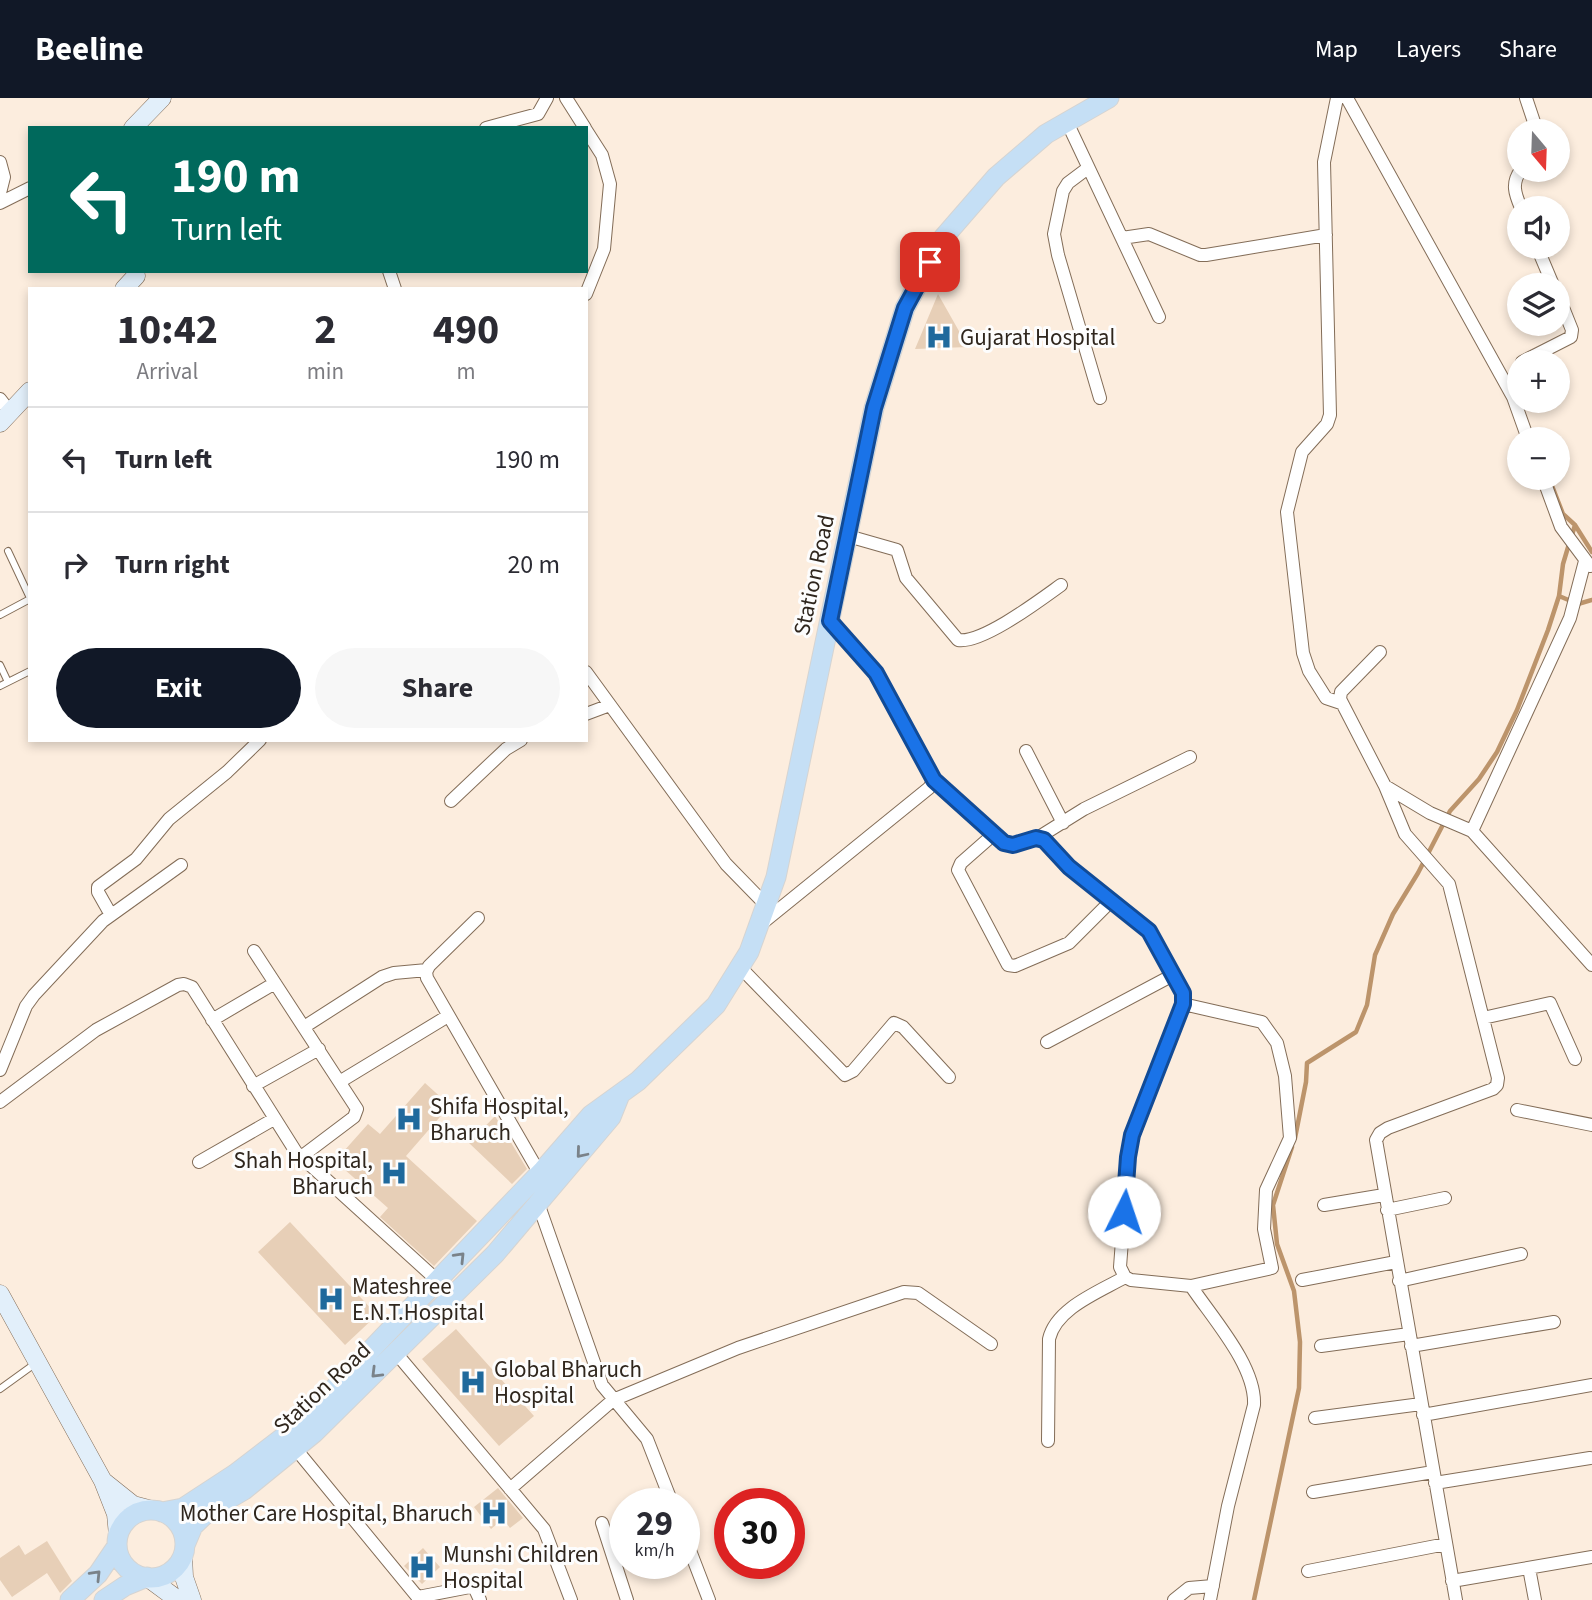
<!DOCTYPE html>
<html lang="en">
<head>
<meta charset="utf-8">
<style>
  :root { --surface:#fff; --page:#f7f7f7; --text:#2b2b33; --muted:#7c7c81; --line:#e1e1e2; --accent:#111827 }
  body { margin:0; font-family:"Source Sans 3",sans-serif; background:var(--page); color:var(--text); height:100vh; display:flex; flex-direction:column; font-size:26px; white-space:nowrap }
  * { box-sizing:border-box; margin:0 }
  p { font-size:23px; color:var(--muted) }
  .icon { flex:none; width:38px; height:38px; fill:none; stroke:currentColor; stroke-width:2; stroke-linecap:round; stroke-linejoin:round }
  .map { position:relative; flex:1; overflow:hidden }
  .panel { position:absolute; left:28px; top:189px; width:560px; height:455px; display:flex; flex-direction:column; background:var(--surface); border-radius:0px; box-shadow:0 4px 10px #0003 }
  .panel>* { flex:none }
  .banner { position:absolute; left:28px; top:28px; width:560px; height:147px; border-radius:0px; box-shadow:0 4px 10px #0003; background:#00695c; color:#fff; overflow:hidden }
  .needle { width:46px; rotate:161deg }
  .controls { position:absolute; left:1507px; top:21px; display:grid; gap:14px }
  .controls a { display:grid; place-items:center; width:63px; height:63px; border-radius:50%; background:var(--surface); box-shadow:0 4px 10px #0003; font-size:35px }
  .speed { position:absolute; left:609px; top:1390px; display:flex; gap:14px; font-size:35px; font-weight:700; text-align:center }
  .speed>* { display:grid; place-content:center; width:91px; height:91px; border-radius:50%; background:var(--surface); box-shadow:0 4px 10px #0003; line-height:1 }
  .speed small { font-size:18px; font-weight:400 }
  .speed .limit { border:10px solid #d22; background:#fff; color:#111 }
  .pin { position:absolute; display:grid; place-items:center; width:60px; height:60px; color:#fff; margin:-30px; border-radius:14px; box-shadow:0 4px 10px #0006 }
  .me { position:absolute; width:77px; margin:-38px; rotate:4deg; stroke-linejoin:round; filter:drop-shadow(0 0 5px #0008) }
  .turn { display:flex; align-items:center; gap:24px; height:147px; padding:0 28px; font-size:32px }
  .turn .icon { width:91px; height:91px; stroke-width:2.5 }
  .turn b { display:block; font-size:49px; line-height:60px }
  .eta { display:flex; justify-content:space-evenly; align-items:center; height:119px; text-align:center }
  .eta b { font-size:42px; font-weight:700; line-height:49px }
  .button { display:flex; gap:14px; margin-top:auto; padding:14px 28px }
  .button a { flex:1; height:80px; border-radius:42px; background:var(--accent); color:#fff; font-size:28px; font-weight:700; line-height:80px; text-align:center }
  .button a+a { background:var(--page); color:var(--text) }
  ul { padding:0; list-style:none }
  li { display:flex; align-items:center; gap:21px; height:105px; padding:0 28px; border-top:2px solid var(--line) }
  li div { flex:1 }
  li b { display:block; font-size:26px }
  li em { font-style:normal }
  header { display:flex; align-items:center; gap:42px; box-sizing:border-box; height:98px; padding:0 35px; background:var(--accent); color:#fff }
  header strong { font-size:33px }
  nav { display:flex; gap:38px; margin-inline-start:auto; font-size:24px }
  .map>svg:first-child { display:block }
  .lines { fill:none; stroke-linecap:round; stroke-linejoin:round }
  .stream { stroke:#bc946b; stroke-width:4.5 }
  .building { fill:#e7cfb7 }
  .lane-casing { stroke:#836d58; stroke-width:8 }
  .street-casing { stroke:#836d58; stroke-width:14 }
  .secondary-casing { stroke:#836d58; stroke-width:19 }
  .primary-casing { stroke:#d5d4d2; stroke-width:21 }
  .lane { stroke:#fff; stroke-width:6 }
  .street { stroke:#fff; stroke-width:12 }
  .secondary { stroke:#e2effa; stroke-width:18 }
  .primary { stroke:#c5dff5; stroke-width:19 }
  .oneway { stroke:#7a8289 }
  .route-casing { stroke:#114b97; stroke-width:18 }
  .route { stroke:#1a73e8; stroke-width:12 }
  .labels { text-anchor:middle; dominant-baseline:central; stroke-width:6; stroke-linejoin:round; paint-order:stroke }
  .poi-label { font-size:23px; fill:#2f261d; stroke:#fdfdfd; text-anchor:start }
  .street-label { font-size:23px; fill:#2f261d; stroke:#fdfdfd }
</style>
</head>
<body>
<header>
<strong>Beeline</strong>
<nav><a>Map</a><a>Layers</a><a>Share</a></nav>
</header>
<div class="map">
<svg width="1592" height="1502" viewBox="0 0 1592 1502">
  <rect width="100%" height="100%" fill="#fcedde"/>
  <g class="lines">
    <path class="stream" d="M 1549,380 L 1563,416 L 1575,427 L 1592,454
      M 1572,437 L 1575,427
      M 1559,498 L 1578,506 L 1592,502
      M 1295,1040 L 1306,984 L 1307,965 L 1356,934 L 1367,907 L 1375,857 L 1393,816 L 1418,775 L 1450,713 L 1479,681 L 1497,654 L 1517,612 L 1548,532 L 1559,498 L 1563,466 L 1569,446
      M 1254,1502 L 1299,1290 L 1300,1244 L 1294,1193 L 1277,1146 L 1273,1107 L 1292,1049"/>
  </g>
  <path class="building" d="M 938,196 L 968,249 L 915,251 Z
    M 425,985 L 445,1003 L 441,1007 L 446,1012 L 406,1058 L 477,1123 L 434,1168 L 380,1119 L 388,1110 L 335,1063 L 368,1026 L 380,1036 Z
    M 495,1018 L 527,1071 L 512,1086 L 469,1045 Z
    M 290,1124 L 377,1217 L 345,1247 L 258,1154 Z
    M 456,1231 L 534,1318 L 499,1348 L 422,1261 Z
    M 498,1390 L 523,1420 L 510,1430 L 503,1421 L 491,1431 L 474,1409 Z
    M 47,1443 L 72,1483 L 60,1495 L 47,1475 L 12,1499 L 0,1482 L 0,1460 L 19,1447 L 25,1457 Z
    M 423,1450 L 440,1469 L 422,1486 L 404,1468 Z"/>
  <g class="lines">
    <defs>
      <path id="lane" d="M 8,453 L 30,500
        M 0,517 L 30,501
        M 0,567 L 8,584
        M 0,588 L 30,573
        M 0,1291 L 36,1265"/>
      <path id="street" d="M 566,0 L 585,30
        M 1337,0 L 1324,64 L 1330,317 L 1327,326 L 1302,354 L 1287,414 L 1303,555 L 1309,573 L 1326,600 L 1341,605
        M 1347,0 L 1513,299 L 1528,341
        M 1526,0 L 1537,33
        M 1067,24 L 1159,219
        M 486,30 L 538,16 L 547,0
        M 586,32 L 602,57 L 610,86 L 604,151 L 586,196
        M 0,64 L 4,79 L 0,95
        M 1088,70 L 1068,85 L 1063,93 L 1054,136 L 1058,157 L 1100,300
        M 1521,72 C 1511,85 1515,96 1521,110
        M 0,105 L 30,90
        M 1122,140 L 1149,136 L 1200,157 L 1206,157 L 1326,137
        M 1537,149 L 1553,187
        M 389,173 L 395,191
        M 1522,264 L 1571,239 L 1572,232 L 1558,197
        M 0,301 L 10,314
        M 1543,380 L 1561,429 L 1590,468
        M 848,438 L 897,452 L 906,480 L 958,542 C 982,546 1040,502 1061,487
        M 1380,554 L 1341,594 L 1340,601 L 1385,688 L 1405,736 L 1449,786 L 1498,980 L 1497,987 L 1493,991 L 1388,1030 L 1380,1035 L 1376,1042 L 1456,1502
        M 586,574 L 726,766 L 766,807
        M 586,616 L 610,607
        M 1026,653 L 1063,725
        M 934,682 L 1004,745 L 1013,747 L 1036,740 L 1044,742 L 1069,769 L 1148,833 L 1183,895 L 1183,906 L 1129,1049 L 1120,1169 L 1125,1179 L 1131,1182 L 1191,1188 L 1272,1170 L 1264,1131 L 1266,1092 L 1290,1040 L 1285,978 L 1277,945 L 1262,924 L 1183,906
        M 1385,688 L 1430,715 L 1472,733 L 1592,867
        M 451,703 L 506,651 L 521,642
        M 1472,733 L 1570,520 L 1585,463
        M 994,736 L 961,765 L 958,772 L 1008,867 L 1015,868 L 1069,845 L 1111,803
        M 1039,739 L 1084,711 L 1190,659
        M 111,817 L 98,794 L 98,789 L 136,761 L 169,721 L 227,674 L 260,642
        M 478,820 L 429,868 L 426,874 L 427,880 L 540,1076
        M 761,826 L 929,690 L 934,682 L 876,575 L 830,523
        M 254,853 L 357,1011 L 354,1019 L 301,1059
        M 740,869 L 845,977 L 853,973 L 894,925 L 903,929 L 949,979
        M 1483,920 L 1550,905 L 1575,961
        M 212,922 L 275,885
        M 304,929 L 382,879 L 394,875 L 427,872
        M 1047,944 L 1173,877
        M 0,972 L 26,908 L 34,897 L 103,823 L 181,767
        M 341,983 L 448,918
        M 253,988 L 319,951
        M 0,1004 L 96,932 L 178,887 L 184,886 L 192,889 L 296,1054 L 438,1183
        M 1517,1012 L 1592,1027
        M 199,1064 L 274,1021
        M 536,1103 L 538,1105 L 602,1287 L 647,1341 L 672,1405
        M 1324,1107 L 1384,1097
        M 1387,1112 L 1445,1100
        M 1302,1182 L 1396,1164
        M 1399,1183 L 1521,1156
        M 1191,1188 C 1213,1221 1256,1268 1254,1307 L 1228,1408 L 1210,1502
        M 1321,1248 L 1409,1236
        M 1411,1248 L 1554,1224
        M 396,1255 L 544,1431 L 571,1502
        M 1423,1317 L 1592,1287
        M 1315,1320 L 1421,1306
        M 1048,1343 L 1049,1241 C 1056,1210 1099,1194 1125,1179
        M 295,1350 L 420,1502
        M 1435,1385 L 1590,1360
        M 510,1391 L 613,1302 L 738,1250 L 904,1194 L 918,1195 L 991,1246
        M 1313,1394 L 1433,1374
        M 602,1425 L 627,1502
        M 684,1437 L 709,1502
        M 1529,1470 L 1535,1502
        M 1308,1473 L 1446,1446
        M 1452,1483 L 1592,1459
        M 418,1499 L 470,1489 L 475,1491 L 480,1502
        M 1174,1502 L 1189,1490 L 1213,1488"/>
      <path id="secondary" d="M 133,30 L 162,0
        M 124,191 L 136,178 L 135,173
        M 0,325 L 30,293
        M 0,1196 L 103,1383
        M 118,1437 L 116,1416 L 103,1383 L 133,1407 L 152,1412
        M 183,1457 L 184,1479 L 192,1502
        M 147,1479 L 178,1502"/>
      <path id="primary" d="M117 1446a34 34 0 1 1 68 0a34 34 0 1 1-68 0Z
        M 162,1414 L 183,1410 L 235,1376 L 299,1327 L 543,1072 L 591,1017 L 638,983 L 716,907 L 749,854 L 776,779 L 874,310 L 905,210 L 943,140 L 996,79 L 1046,36 L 1109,0
        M 185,1447 L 193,1428 L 210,1412 L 244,1392 L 314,1335 L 495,1156 L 611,1019 L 619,999
        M 70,1502 L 98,1476 L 117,1448
        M 104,1502 L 125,1488 L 147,1479"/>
    </defs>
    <use href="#lane" class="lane-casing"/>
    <use href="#street" class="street-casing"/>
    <use href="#secondary" class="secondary-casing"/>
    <use href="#primary" class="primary-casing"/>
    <use href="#lane" class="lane"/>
    <use href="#street" class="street"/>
    <use href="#secondary" class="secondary"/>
    <use href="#primary" class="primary"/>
  </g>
  <defs><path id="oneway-chevron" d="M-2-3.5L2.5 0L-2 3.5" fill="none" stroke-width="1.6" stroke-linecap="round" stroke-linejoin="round" transform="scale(1.75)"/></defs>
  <g class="oneway">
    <use href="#oneway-chevron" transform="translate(581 1055) rotate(130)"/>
    <use href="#oneway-chevron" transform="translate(460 1159) rotate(-46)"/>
    <use href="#oneway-chevron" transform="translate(376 1275) rotate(135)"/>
    <use href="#oneway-chevron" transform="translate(96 1477) rotate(-46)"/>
  </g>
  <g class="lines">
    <defs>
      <path id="route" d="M 930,164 L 905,210 L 874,310 L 830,523 L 876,575 L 934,682 L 1004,745 L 1013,747 L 1036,740 L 1044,742 L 1069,769 L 1149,833 L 1183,895 L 1183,906 L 1132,1037 L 1128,1059 L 1124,1114"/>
    </defs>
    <use href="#route" class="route-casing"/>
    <use href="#route" class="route"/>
  </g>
  <defs>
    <symbol id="hospital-bare" viewBox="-9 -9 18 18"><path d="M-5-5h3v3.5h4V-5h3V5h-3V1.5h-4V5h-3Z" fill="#1f699c" stroke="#fdfdfd" stroke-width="2.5" paint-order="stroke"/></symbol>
  </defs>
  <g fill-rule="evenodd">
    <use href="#hospital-bare" x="920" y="220" width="38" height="38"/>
    <use href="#hospital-bare" x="390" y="1002" width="38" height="38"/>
    <use href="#hospital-bare" x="375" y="1056" width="38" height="38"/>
    <use href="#hospital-bare" x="312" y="1182" width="38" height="38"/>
    <use href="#hospital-bare" x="454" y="1265" width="38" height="38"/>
    <use href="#hospital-bare" x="475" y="1396" width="38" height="38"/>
    <use href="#hospital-bare" x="403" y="1450" width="38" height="38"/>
  </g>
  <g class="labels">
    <g class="poi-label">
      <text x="960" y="239">Gujarat Hospital</text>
      <text x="430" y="1008">Shifa Hospital,<tspan x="430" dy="26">Bharuch</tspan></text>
      <text x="373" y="1062" text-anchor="end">Shah Hospital,<tspan x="373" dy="26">Bharuch</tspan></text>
      <text x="352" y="1188">Mateshree<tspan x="352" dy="26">E.N.T.Hospital</tspan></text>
      <text x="494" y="1271">Global Bharuch<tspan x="494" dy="26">Hospital</tspan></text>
      <text x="473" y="1415" text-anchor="end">Mother Care Hospital, Bharuch</text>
      <text x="443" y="1456">Munshi Children<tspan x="443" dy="26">Hospital</tspan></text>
    </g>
    <g class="street-label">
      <text transform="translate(814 477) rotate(-78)">Station Road</text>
      <text transform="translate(322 1290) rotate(-43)">Station Road</text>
    </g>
  </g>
</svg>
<div class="controls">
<a><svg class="needle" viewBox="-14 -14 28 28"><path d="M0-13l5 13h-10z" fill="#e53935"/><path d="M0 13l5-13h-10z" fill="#7c7c81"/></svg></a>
<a><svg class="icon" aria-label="sound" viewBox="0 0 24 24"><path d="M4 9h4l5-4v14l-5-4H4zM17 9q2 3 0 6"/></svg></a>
<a><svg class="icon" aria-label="layers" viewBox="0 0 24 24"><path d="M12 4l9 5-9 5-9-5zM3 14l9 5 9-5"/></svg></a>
<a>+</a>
<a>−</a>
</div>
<div class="speed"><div>29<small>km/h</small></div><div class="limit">30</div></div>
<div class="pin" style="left:930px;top:164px;background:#d93025"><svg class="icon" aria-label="arrive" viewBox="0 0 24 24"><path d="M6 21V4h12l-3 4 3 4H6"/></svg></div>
<svg class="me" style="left:1124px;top:1114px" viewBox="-20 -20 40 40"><circle r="19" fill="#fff"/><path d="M0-13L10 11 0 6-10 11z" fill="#1a73e8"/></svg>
<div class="banner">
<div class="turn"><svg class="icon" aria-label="left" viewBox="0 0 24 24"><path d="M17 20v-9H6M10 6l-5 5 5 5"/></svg><div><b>190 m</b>Turn left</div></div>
</div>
<section class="panel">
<div class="eta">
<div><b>10:42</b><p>Arrival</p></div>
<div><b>2</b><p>min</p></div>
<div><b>490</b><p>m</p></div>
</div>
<ul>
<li><svg class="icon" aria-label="left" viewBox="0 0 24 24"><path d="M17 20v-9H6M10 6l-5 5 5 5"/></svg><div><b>Turn left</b></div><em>190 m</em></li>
<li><svg class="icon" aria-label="right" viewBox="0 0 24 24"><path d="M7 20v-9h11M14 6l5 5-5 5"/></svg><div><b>Turn right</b></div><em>20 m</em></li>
</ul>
<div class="button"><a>Exit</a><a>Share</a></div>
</section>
</div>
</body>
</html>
